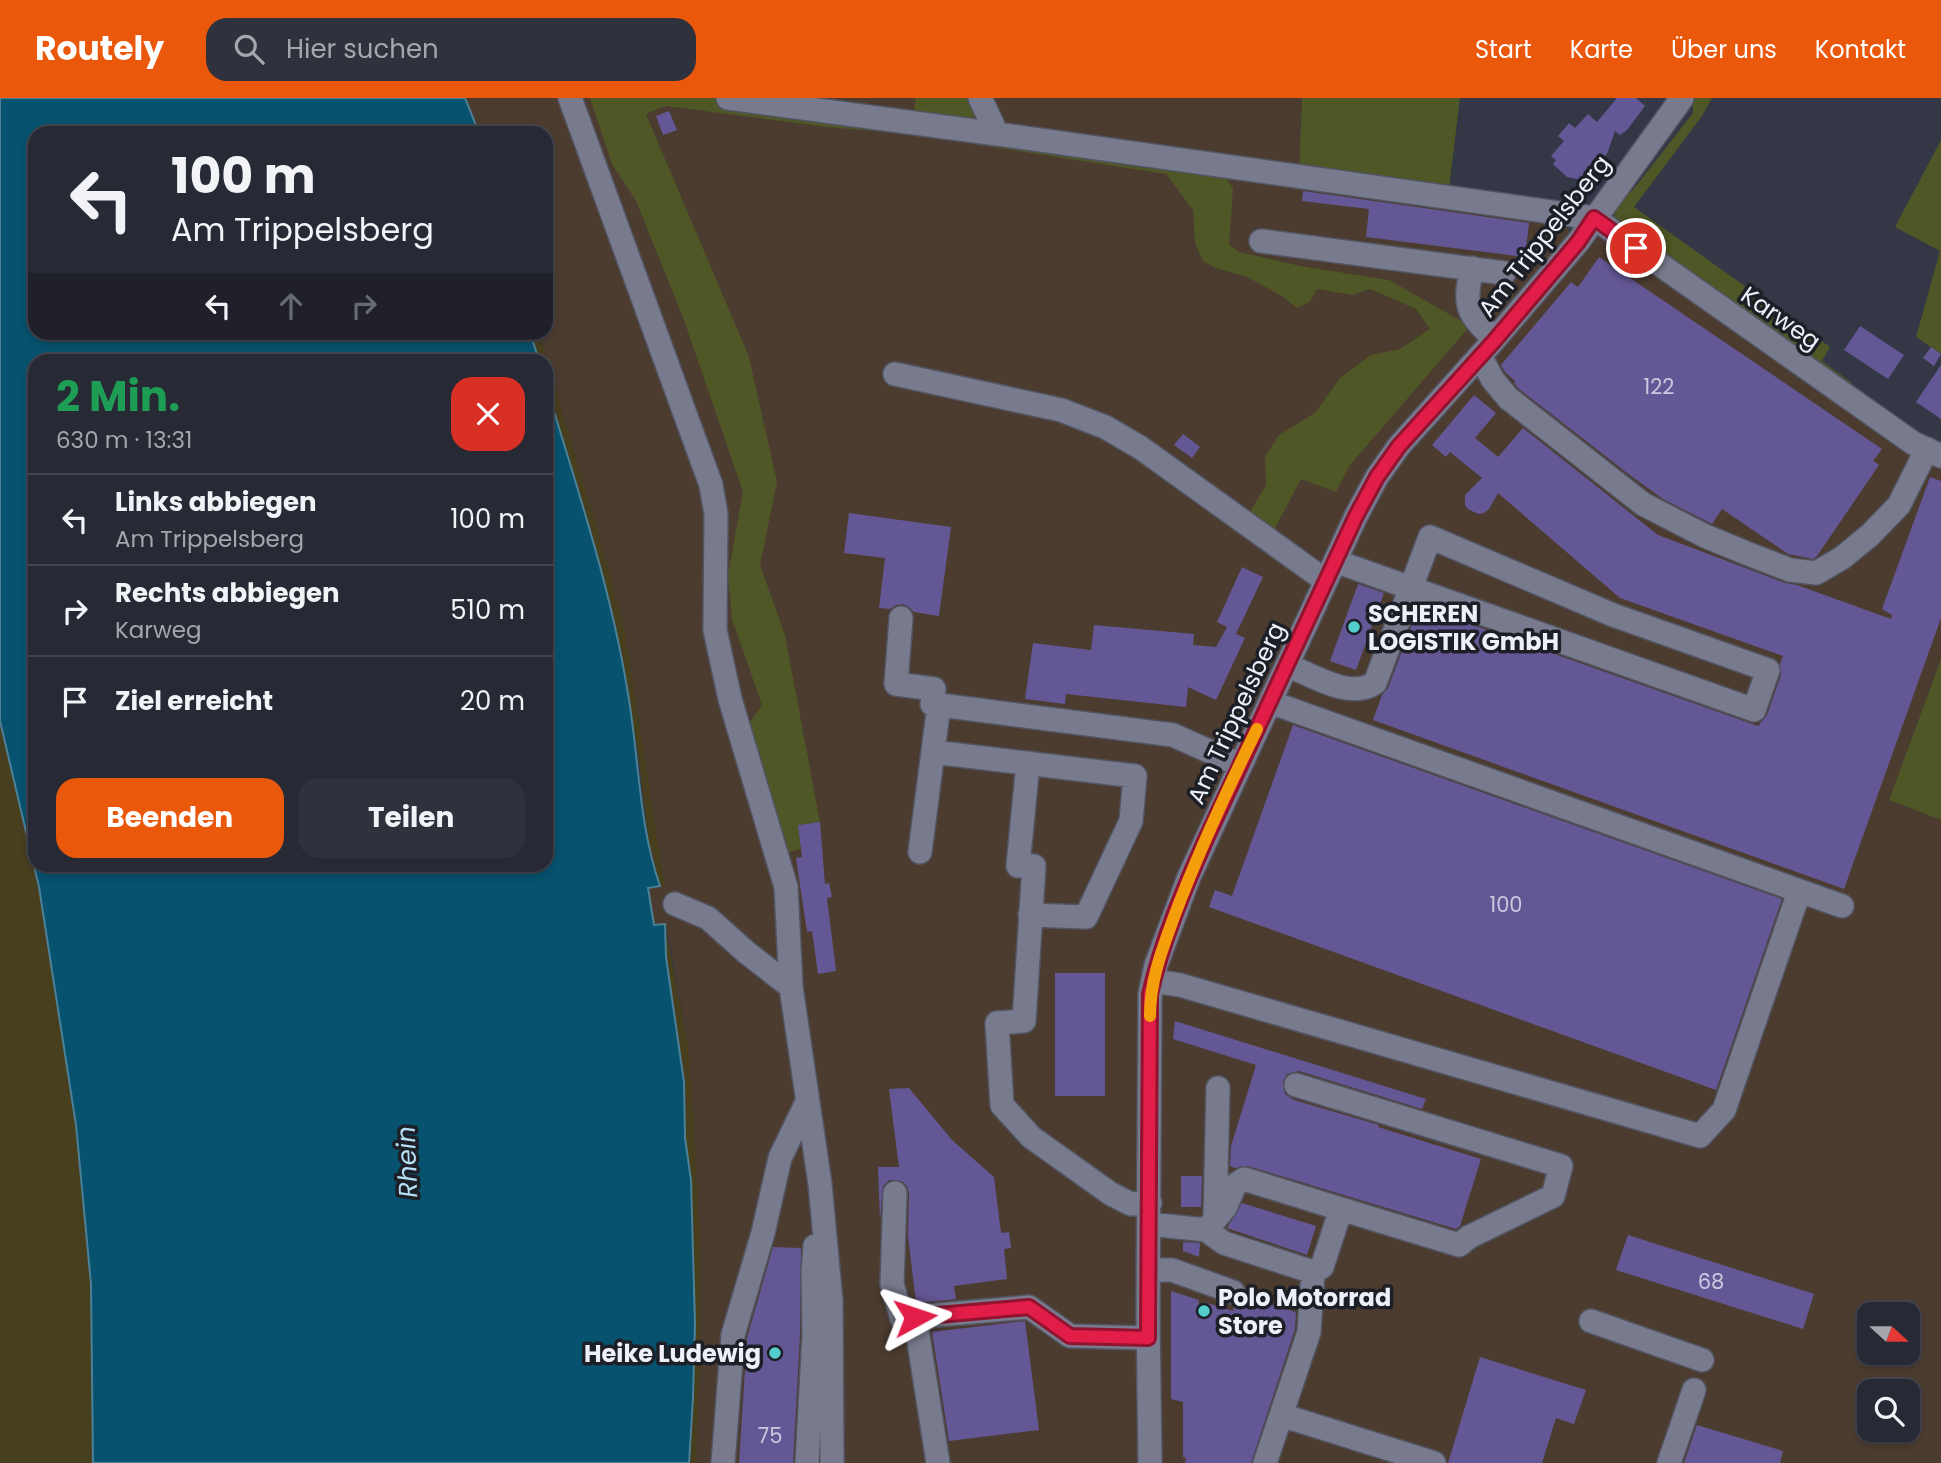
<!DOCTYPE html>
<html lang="de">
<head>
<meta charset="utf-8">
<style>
  :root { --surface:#272934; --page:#2f313c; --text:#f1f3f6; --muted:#a4a6ac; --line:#43454f; --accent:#ea580c }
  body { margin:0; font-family:Poppins,sans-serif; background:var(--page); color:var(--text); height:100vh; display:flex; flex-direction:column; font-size:26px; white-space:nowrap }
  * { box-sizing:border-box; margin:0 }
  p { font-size:23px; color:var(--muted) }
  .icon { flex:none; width:38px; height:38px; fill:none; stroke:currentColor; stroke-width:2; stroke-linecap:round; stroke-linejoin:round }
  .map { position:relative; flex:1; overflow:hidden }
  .details { position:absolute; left:28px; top:256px; width:525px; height:518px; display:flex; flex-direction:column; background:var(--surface); border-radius:21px; box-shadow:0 4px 10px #0003,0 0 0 2px var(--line) }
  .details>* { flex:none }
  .top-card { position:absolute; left:28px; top:28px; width:525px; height:214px; border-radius:21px; box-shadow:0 4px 10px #0003,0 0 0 2px var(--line); background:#272934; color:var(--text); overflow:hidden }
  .needle { width:46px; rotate:111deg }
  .fabs { position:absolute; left:1857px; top:1204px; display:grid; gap:14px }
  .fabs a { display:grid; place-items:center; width:63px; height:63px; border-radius:14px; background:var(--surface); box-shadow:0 4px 10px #0003,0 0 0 2px var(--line); font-size:35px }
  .pin { position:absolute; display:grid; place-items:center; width:60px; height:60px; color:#fff; margin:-30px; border:4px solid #fff; border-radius:50%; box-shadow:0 2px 7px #0007 }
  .me { position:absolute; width:77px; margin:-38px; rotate:85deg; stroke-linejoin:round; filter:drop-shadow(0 0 5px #0008) }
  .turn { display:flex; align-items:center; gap:24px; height:147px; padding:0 28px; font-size:32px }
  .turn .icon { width:91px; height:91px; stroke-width:2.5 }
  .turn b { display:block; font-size:49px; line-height:60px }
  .lanes { display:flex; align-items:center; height:66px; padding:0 28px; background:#0003; justify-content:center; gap:35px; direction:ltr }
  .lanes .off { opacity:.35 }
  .round { display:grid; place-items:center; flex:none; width:74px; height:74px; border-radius:21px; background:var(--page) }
  .head { display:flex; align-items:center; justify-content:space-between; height:119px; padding:0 28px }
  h1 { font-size:42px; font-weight:700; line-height:52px; color:#1e9e55 }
  .action { display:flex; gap:14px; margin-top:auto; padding:14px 28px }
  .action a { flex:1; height:80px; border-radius:21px; background:var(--accent); color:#fff; font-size:28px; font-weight:700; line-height:80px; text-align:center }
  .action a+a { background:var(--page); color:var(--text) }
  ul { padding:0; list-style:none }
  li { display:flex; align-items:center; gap:21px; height:91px; padding:0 28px; border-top:2px solid var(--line) }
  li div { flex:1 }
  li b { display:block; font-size:26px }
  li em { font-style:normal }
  header { display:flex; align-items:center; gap:42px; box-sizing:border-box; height:98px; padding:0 35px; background:var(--accent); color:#fff }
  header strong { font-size:33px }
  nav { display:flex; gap:38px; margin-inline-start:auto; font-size:24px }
  .search { width:490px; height:63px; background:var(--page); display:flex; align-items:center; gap:18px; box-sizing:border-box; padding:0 24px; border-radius:21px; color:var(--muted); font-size:26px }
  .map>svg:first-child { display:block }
  .industrial { fill:#4c3c30; fill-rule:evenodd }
  .green { fill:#4e5725 }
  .sand { fill:#483f1f }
  .water { fill:#07526e; stroke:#4c8198; stroke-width:2 }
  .building { fill:#645796 }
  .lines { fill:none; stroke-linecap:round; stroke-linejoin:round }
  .minor-casing { stroke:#525461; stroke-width:26 }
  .minor { stroke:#787b8d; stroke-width:23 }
  .route-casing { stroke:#92132f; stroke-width:18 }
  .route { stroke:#e11d48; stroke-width:12 }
  .slow { stroke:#f59e0b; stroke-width:12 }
  .poi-dot { fill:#52cdcc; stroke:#1d1f26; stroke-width:2.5 }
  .labels { text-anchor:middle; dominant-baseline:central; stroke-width:7; stroke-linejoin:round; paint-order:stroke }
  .number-label { font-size:21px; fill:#cbc9e0 }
  .street-label { font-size:24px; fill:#edeff9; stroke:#1d1f26 }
  .poi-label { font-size:24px; font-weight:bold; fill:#edeff9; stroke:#1d1f26; text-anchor:start }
  .water-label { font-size:26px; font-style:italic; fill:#b6dff5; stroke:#1d1f26 }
</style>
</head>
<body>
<header>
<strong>Routely</strong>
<div class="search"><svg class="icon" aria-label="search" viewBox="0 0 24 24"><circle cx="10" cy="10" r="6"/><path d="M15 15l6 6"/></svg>Hier suchen</div>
<nav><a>Start</a><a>Karte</a><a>Über uns</a><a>Kontakt</a></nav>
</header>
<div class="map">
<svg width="1941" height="1365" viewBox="0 0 1941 1365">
  <rect width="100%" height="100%" fill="#343746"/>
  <path class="industrial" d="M 465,0 L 1302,0 L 1299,72 L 1563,118 L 1572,142 L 1384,361 L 1142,895 L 1143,1365 L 696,1365 L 701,1242 L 700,1142 L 688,946 L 669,840 L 665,826 L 654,828 L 648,790 L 665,787 L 626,539 L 604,453 L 539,235 L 546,234 L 546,35 L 479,35 Z
    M 1602,130 L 1941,368 L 1941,561 L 1889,702 L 1941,722 L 1941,1365 L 1156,1365 L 1157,895 L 1198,774 L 1362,426 L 1392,377 ZM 1869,1216 L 1908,1216 L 1908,1255 L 1869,1255 ZM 1869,1293 L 1908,1293 L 1908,1332 L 1869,1332 Z"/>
  <path class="green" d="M 590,0 L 783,0 L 913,16 L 916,0 L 972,0 L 979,15 L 948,34 L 1225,79 L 1233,90 L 1229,146 L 1239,154 L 1300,168 L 1389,182 L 1470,228 L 1350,367 L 1336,394 L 1301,381 L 1274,432 L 1249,416 L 1266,387 L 1265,359 L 1279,337 L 1315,315 L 1340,280 L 1371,257 L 1400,251 L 1430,231 L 1416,211 L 1370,191 L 1352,197 L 1317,191 L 1310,204 L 1297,210 L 1282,198 L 1247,179 L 1216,170 L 1203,163 L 1195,145 L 1193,112 L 1166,76 L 979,47 L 944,39 L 827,29 L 666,8 L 646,16 L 749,259 L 777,384 L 760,467 L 785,537 L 820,724 L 798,727 L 801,751 L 785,755 L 758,663 L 750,624 L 762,607 L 732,521 L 728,477 L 743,394 L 684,222 L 636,103 L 612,66 Z
    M 1302,0 L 1460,0 L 1449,90 L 1299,72 Z
    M 1695,0 L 1712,0 L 1702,18 L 1634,109 L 1830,249 L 1822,263 L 1852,285 L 1846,293 L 1614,119 L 1618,99 L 1632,93 L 1693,15 L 1693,4 Z
    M 1941,42 L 1941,256 L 1916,239 L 1940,153 L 1895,129 Z
    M 1941,561 L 1941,722 L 1889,702 Z"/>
  <path class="sand" d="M 530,235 L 539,235 L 604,453 L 626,539 L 665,788 L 660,788 L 651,764 L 638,655 L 616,534 L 599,465 L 546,287 L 546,262 L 539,262 Z
    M 0,623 L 39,789 L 76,1027 L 91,1185 L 93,1365 L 0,1365 Z
    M 665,826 L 688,946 L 693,1010 L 700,1142 L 701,1242 L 696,1365 L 689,1365 L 693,1300 L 695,1228 L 691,1082 L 685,1040 L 684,984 L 666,859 Z"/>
  <path class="water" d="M 0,0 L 465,0 L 479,35 L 35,35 L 35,234 L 530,235 L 539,262 L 35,262 L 35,766 L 546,766 L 546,287 C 576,387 610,487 627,590 C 639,655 638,725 660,788 L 648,790 L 654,827 L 665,826 L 666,859 L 684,984 L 685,1040 L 691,1082 L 695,1227 L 693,1300 L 689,1365 L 93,1365 L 91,1186 L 76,1027 L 39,789 L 0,623 Z"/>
  <path class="building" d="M 1617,0 L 1636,0 L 1645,8 L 1627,32 L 1620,37 L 1615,33 L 1607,56 L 1582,82 L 1567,79 L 1553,66 L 1556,62 L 1551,58 L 1564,43 L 1558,38 L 1569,25 L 1575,30 L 1588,16 L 1597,24 Z
    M 669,13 L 677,32 L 663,37 L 656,18 Z
    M 1303,93 L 1529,125 L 1525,159 L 1366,139 L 1369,111 L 1302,103 Z
    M 1599,159 L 1882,351 L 1873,363 L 1879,367 L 1817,458 L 1813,461 L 1788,456 L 1722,411 L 1712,426 L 1663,401 L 1631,378 L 1518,290 L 1514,285 L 1515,283 L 1505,274 L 1501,267 L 1571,184 L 1578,189 Z
    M 1860,228 L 1904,257 L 1888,281 L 1844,252 Z
    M 1931,249 L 1941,256 L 1934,268 L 1923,260 Z
    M 1941,267 L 1941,321 L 1916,304 Z
    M 1474,297 L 1496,315 L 1475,340 L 1498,359 L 1523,330 L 1658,437 L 1785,485 L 1797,487 L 1891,521 L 1892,517 L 1882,511 L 1930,379 L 1941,383 L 1941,520 L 1844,791 L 1373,622 L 1382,597 L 1388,590 L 1419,508 L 1758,628 L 1767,617 L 1781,577 L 1780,566 L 1783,558 L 1620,500 L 1498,395 L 1489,411 L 1484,415 L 1478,416 L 1468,411 L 1465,407 L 1465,397 L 1482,380 L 1450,354 L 1446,359 L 1432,347 Z
    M 1183,336 L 1200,349 L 1192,360 L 1174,347 Z
    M 849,415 L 951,429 L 939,518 L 914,514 L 909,509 L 903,506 L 896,507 L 890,511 L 879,510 L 885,460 L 844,455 Z
    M 1242,469 L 1263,479 L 1236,536 L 1245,540 L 1216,602 L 1188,589 L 1186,609 L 1066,596 L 1065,606 L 1025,601 L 1033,545 L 1091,552 L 1094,527 L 1194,536 L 1193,547 L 1216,549 L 1227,529 L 1217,524 Z
    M 1358,486 L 1384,495 L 1356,572 L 1330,563 Z
    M 1293,627 L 1782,801 L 1716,992 L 1209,809 L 1215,792 L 1232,798 Z
    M 820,724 L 825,786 L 829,785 L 832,799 L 827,800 L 836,873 L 818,876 L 812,833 L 807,834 L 796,760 L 802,759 L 798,727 Z
    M 1055,875 L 1105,875 L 1105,998 L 1055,998 Z
    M 1175,923 L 1426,1001 L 1422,1011 L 1299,973 L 1287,976 L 1283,984 L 1285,996 L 1294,1002 L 1379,1027 L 1378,1029 L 1481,1061 L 1460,1128 L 1456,1131 L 1248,1068 L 1235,1070 L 1230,1068 L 1231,1048 L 1256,967 L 1173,941 Z
    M 909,990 L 952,1042 L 994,1079 L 1001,1135 L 1009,1134 L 1011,1150 L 1004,1151 L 1007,1181 L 954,1188 L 956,1201 L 916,1205 L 908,1138 L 909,1095 L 907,1088 L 902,1083 L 889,1082 L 883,1088 L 880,1121 L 878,1069 L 899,1069 L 889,991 Z
    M 1181,1078 L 1202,1078 L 1201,1109 L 1181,1109 Z
    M 1242,1105 L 1316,1128 L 1307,1157 L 1227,1130 Z
    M 1628,1137 L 1814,1196 L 1803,1231 L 1616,1172 Z
    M 1183,1144 L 1200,1145 L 1199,1159 L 1183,1153 Z
    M 773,1149 L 801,1150 L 800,1237 L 793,1365 L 739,1365 L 747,1240 Z
    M 1171,1193 L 1199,1202 L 1198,1222 L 1204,1204 L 1233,1213 L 1234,1208 L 1241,1205 L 1246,1199 L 1296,1214 L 1295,1231 L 1251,1365 L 1185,1365 L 1186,1360 L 1183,1359 L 1183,1304 L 1171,1301 Z
    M 1025,1223 L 1039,1332 L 949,1343 L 932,1234 Z
    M 1480,1259 L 1586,1292 L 1574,1326 L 1556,1320 L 1542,1365 L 1448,1365 Z
    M 1697,1327 L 1783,1353 L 1780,1365 L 1684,1365 Z"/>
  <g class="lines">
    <defs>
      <path id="minor" d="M 570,0 L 711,387 L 716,416 L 715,532 L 730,601 L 786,789 L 791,889 L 820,1086 L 831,1203 L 832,1365
        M 728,0 L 997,36
        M 980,0 L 997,36 L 1594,120 L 1913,345 L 1941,358
        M 1261,143 L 1504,175
        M 1472,170 C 1463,208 1467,216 1495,241
        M 1480,258 L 1493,282 L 1508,300 L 1643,406 L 1705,438 L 1751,457 L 1790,472 L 1816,475 L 1842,460 L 1870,437 L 1899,407 L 1927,351
        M 895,276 L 1061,312 L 1105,329 L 1141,350 L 1326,483
        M 901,520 L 896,586 L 934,591 L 932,606 L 1173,637 L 1240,667
        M 1287,567 C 1312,577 1350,602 1375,585 L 1430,439 L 1613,517 L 1768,572 L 1754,612 L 1411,490 L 1335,463
        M 1270,604 L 1842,808
        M 933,654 L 1135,678 L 1131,723 L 1086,819 L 1030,817
        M 1028,665 L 1018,768 L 1034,768 L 1024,923 L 997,925 L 1002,1007 L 1031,1039 L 1111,1096 L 1131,1106 L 1150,1105
        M 920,754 L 939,607
        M 675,806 L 708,820 L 746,854 L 791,889
        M 1153,883 L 1180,887 L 1700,1038 L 1724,1012 L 1799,794
        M 1296,987 L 1561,1068 L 1553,1098 L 1469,1139 L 1459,1147 L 1341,1111
        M 895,1095 L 892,1186 L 902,1221 L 915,1219
        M 1215,1121 L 1218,990
        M 1149,1126 L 1206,1132 L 1224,1145 L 1313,1174 L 1322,1169 L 1341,1111 L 1244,1081 L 1235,1087 L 1225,1110 L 1206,1132
        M 1148,1172 L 1172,1172 L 1233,1194
        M 1591,1223 L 1702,1262
        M 1281,1317 L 1434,1365
        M 723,1365 L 733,1237 L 763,1135 L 780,1060 L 807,1004
        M 807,1365 L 814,1237 L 813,1174 L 815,1148
        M 938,1365 L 915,1219 L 1029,1209 L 1070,1238 L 1148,1240
        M 1150,1365 L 1148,1216 L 1150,896 L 1156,867 L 1189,779 L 1356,418 L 1377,379 L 1399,348 L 1495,241 L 1578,144 L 1682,0
        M 1265,1365 L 1309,1234 L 1313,1174
        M 1669,1365 L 1694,1292"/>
    </defs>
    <use href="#minor" class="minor-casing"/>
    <use href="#minor" class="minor"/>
  </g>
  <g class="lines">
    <defs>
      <path id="route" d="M 915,1219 L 1029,1209 L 1070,1238 L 1148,1240 L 1150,896 C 1162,843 1184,791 1206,741 L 1356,418 L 1377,379 L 1399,348 L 1495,242 L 1578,144 L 1594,120 L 1636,150"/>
    </defs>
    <use href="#route" class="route-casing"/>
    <use href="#route" class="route"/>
    <path class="slow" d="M 1150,918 C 1150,882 1162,852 1174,819 C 1198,755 1227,692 1257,631"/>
  </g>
  <g class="poi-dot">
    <circle cx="1354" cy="529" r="7"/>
    <circle cx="1204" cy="1213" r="7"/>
    <circle cx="775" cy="1255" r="7"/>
  </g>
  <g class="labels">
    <g class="number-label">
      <text x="1659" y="288">122</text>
      <text x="1506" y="806">100</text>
      <text x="1711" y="1183">68</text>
      <text x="770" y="1337">75</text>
    </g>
    <g class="street-label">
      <text transform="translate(1544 138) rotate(-52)">Am Trippelsberg</text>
      <text transform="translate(1781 220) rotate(35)">Karweg</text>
      <text transform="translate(1236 615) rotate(-65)">Am Trippelsberg</text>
    </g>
    <g class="poi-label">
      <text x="1368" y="515">SCHEREN<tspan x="1368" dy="28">LOGISTIK GmbH</tspan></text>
      <text x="1218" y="1199">Polo Motorrad<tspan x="1218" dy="28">Store</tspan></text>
      <text x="761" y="1255" text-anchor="end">Heike Ludewig</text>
    </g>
    <g class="water-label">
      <text transform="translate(407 1064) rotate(-92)">Rhein</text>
    </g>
  </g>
</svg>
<div class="fabs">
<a><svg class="needle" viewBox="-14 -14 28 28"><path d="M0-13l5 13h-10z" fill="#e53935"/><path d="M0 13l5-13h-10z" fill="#a4a6ac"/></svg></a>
<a><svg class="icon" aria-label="search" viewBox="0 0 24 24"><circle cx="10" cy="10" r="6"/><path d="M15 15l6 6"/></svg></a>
</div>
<div class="pin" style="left:1636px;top:150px;background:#d93025"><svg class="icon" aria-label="arrive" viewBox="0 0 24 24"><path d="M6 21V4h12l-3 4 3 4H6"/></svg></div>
<svg class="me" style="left:915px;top:1219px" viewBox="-20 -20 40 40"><path d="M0-17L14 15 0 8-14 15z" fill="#e11d48" stroke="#fff" stroke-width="4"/></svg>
<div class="top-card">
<div class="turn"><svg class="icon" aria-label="left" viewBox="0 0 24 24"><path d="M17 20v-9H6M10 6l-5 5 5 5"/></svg><div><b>100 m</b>Am Trippelsberg</div></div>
<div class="lanes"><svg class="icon" aria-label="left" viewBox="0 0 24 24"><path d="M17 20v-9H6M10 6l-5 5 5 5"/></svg><svg class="icon off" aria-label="ahead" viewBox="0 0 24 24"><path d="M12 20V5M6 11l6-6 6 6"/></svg><svg class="icon off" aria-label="right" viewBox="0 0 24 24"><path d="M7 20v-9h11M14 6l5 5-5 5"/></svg></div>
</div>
<section class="details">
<div class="head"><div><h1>2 Min.</h1><p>630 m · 13:31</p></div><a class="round" style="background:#d93025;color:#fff"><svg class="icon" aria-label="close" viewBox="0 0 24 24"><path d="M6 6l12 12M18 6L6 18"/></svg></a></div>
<ul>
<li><svg class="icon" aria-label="left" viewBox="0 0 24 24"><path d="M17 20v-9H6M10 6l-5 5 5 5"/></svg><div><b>Links abbiegen</b><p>Am Trippelsberg</p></div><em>100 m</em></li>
<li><svg class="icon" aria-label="right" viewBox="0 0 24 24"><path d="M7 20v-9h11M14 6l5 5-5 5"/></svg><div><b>Rechts abbiegen</b><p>Karweg</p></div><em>510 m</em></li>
<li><svg class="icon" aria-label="arrive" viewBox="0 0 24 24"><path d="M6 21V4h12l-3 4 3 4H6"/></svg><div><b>Ziel erreicht</b></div><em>20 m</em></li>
</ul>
<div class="action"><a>Beenden</a><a>Teilen</a></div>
</section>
</div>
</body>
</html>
